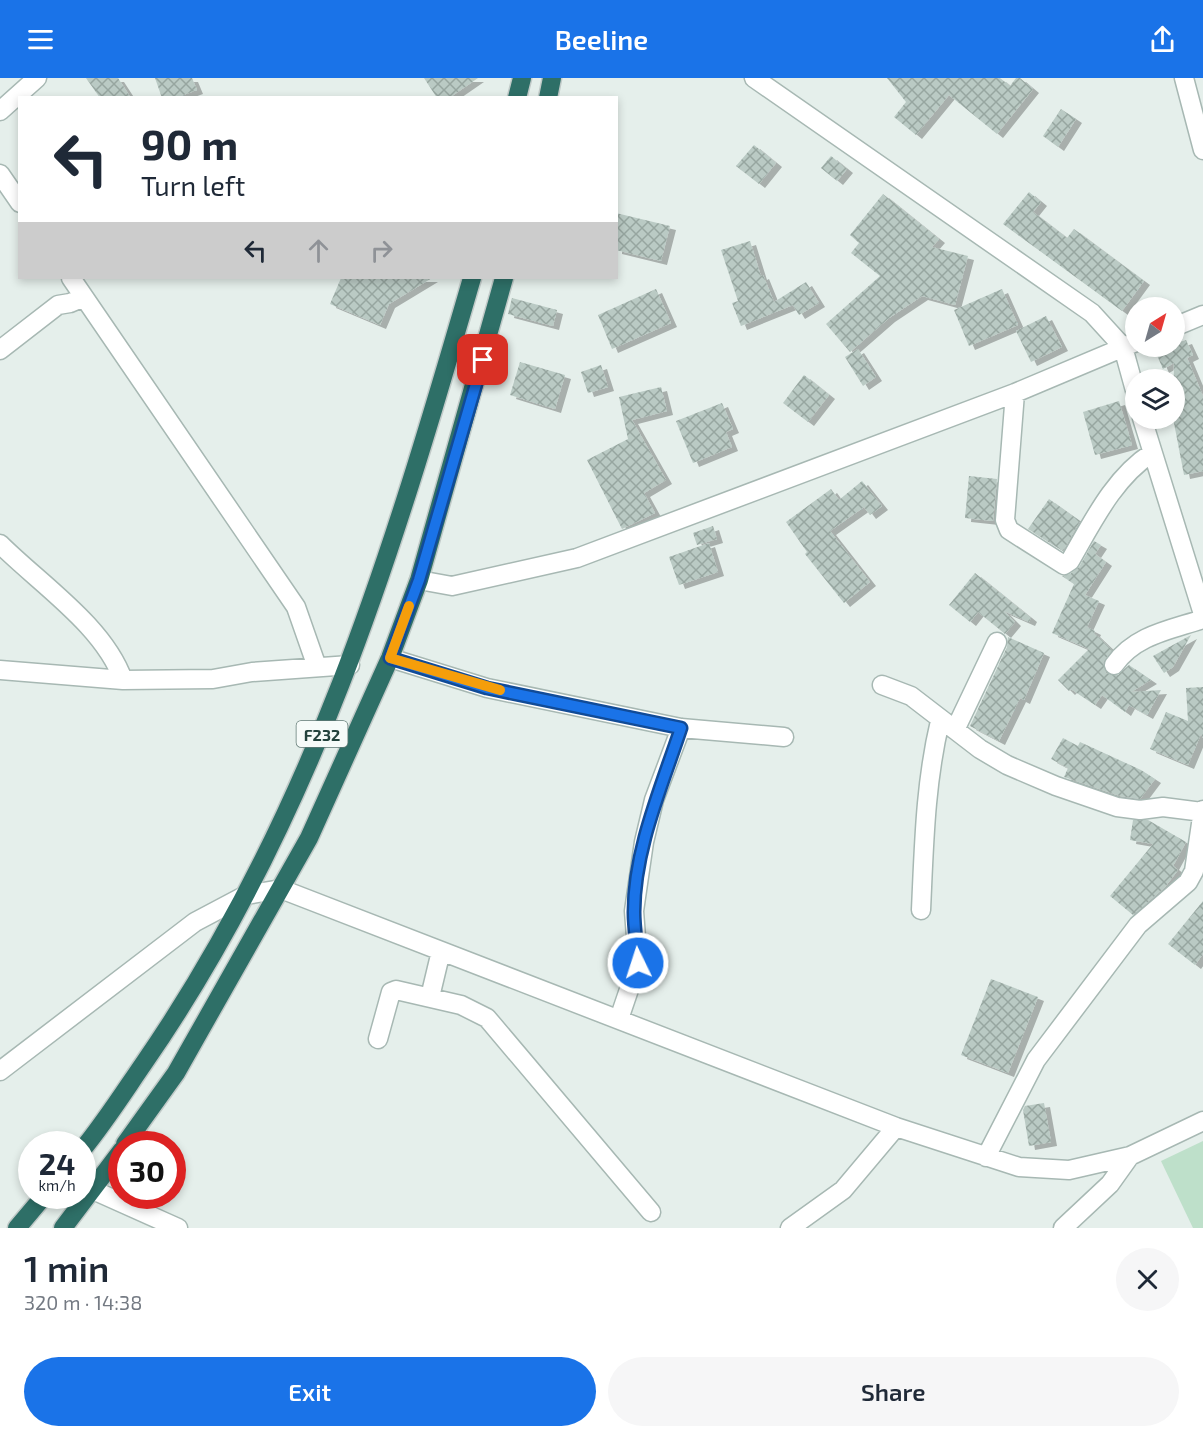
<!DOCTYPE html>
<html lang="en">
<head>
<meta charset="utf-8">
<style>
  :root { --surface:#fff; --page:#f6f6f7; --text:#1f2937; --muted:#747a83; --accent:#1a73e8 }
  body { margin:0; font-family:"Exo 2",sans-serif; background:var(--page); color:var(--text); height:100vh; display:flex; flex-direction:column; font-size:22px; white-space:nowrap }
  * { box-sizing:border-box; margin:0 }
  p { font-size:20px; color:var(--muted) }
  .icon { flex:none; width:33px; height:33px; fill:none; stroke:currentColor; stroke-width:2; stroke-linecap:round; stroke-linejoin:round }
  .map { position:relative; height:1150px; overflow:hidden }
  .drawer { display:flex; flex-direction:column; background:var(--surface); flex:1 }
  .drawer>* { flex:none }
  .banner { position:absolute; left:18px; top:18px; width:600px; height:183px; border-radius:0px; box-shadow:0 3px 9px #0003; background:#fff; color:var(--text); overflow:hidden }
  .needle { width:39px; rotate:37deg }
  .buttons { position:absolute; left:1125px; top:219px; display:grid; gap:12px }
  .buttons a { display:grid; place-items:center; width:60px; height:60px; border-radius:50%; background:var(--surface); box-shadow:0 3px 9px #0003; font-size:30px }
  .speed { position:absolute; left:18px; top:1053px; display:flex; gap:12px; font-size:30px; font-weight:700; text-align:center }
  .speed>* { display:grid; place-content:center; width:78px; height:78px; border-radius:50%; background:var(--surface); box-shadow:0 3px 9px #0003; line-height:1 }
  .speed small { font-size:15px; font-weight:400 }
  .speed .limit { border:9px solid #d22; background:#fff; color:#111 }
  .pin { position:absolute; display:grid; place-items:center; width:51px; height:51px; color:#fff; margin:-26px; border-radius:12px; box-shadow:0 3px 9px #0006 }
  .me { position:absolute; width:66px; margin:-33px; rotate:356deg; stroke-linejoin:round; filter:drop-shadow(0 0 4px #0008) }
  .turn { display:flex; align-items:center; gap:21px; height:126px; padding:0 24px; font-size:27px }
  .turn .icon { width:78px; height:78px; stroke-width:2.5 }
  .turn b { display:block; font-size:42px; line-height:51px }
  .lanes { display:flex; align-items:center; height:57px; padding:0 24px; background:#0003; justify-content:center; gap:30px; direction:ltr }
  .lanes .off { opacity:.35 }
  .round { display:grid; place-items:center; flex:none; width:63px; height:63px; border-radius:32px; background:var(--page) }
  .summary { display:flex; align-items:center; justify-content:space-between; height:102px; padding:0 24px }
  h1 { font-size:36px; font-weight:600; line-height:45px }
  .action { display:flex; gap:12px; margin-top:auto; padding:12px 24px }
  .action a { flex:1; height:69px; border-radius:36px; background:var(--accent); color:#fff; font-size:24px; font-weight:600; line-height:69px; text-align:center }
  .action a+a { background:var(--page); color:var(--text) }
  header { display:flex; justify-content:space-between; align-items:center; height:78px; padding:0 24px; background:var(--accent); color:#fff; font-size:27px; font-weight:600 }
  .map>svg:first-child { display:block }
  .pitch { fill:#bee0ca }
  .building { fill:url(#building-cross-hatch); filter:url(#shadow) }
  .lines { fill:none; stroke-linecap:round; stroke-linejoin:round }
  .minor-casing { stroke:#a7b8b3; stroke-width:21 }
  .highway-casing { stroke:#c1cac8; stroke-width:21 }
  .minor { stroke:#fff; stroke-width:18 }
  .highway { stroke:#2e6f67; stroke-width:18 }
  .route-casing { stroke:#114b97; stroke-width:15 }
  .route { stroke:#1a73e8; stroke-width:10 }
  .slow { stroke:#f59e0b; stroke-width:10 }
  .labels { text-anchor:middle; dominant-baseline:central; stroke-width:4.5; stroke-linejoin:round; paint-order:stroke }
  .shield { fill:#f6fbf9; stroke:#627a75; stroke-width:1.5 }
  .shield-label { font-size:16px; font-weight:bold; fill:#23423c }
</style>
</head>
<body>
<header><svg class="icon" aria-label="menu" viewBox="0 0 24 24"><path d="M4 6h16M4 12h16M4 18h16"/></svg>Beeline<svg class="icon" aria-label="share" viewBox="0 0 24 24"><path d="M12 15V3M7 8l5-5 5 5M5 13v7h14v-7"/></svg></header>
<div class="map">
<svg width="1203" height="1150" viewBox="0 0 1203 1150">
  <defs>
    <pattern id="building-cross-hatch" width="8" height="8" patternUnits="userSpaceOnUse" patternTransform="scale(1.5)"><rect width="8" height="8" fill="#bacac4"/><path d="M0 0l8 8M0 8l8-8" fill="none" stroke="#97a6a0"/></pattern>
    <filter id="shadow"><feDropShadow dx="6" dy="4" stdDeviation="0" flood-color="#0004"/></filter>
  </defs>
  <rect width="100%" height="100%" fill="#e5efeb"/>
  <path class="pitch" d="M 1203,1063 L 1203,1150 L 1193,1150 L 1161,1083 Z"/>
  <path class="building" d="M 86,0 L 118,0 L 131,20 L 100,20 Z
    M 155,0 L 192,0 L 197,12 L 175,20 L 162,20 Z
    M 424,0 L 478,0 L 449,20 L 437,20 Z
    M 887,0 L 1000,0 L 1010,8 L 1016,0 L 1020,0 L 1033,11 L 997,56 L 949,17 L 916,57 L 894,39 L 906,24 Z
    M 1061,31 L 1076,41 L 1058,69 L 1043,58 Z
    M 754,67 L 776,85 L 759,106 L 736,88 Z
    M 831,78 L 847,91 L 837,103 L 821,90 Z
    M 1029,114 L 1041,124 L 1033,134 L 1067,160 L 1074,151 L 1144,203 L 1122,233 L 1003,146 Z
    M 883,116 L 939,161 L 932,169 L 968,178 L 955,227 L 922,218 L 889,240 L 850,274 L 826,246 L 880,198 L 851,175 L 859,165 L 850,157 Z
    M 616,135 L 670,148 L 661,183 L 616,172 Z
    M 750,163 L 761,198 L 763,197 L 774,224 L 806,204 L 819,225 L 799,237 L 793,227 L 741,248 L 732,225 L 738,223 L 721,172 Z
    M 341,200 L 432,200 L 389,226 L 380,247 L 330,226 Z
    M 656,211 L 671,245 L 612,271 L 598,237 Z
    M 1002,211 L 1018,247 L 969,268 L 954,232 Z
    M 512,220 L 557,232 L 553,248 L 508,236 Z
    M 1046,238 L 1062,269 L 1031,284 L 1016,253 Z
    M 1178,259 L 1180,264 L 1186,262 L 1193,277 L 1187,280 L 1203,318 L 1203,393 L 1184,397 L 1173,340 L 1174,285 L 1163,291 L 1156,275 L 1174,268 L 1174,260 Z
    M 858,271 L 876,299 L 863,308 L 845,279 Z
    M 520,284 L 565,297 L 555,331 L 510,317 Z
    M 601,287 L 608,309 L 588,315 L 581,294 Z
    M 804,297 L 829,317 L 808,344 L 783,325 Z
    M 661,309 L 667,333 L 632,342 L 666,402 L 644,415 L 655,435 L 622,451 L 587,382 L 628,361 L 619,319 Z
    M 1119,323 L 1132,367 L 1095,377 L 1083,334 Z
    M 722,325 L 733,351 L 726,354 L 732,369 L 693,385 L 676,343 Z
    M 969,398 L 997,401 L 993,443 L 965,440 Z
    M 862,403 L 882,428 L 870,437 L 864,429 L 830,453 L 870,504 L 844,525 L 805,476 L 807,474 L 786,444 L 831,411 L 839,422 Z
    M 1049,421 L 1080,443 L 1063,473 L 1028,451 Z
    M 713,448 L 717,461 L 697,467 L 693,455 Z
    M 1094,463 L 1101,467 L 1095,476 L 1106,484 L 1085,517 L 1099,523 L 1087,549 L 1095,553 L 1094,555 L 1112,572 L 1103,584 L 1106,595 L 1118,597 L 1129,587 L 1151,602 L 1131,614 L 1161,612 L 1147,637 L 1129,627 L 1125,634 L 1102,617 L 1095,627 L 1071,611 L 1069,613 L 1058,602 L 1089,571 L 1052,555 L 1074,506 L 1062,498 L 1070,496 L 1079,489 Z
    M 709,465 L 718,494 L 679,507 L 669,479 Z
    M 975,495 L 1031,540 L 1029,544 L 1004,533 L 1015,544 L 1005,556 L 978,534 L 970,544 L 949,527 Z
    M 1191,557 L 1173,589 L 1164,595 L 1153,578 Z
    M 1008,559 L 1044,575 L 1024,622 L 1020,620 L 999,663 L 970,648 L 1007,569 Z
    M 1203,609 L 1203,660 L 1201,656 L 1188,687 L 1150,671 L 1166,634 L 1188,643 L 1186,610 Z
    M 1063,660 L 1078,668 L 1080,664 L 1141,692 L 1155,701 L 1140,721 L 1120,718 L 1064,699 L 1068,690 L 1051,681 Z
    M 1133,742 L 1148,742 L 1186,764 L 1173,788 L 1178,792 L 1165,809 L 1133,837 L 1110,818 L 1153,766 L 1130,762 Z
    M 1203,823 L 1203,876 L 1195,887 L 1168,866 Z
    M 991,901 L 1038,919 L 1008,995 L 961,977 Z
    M 1044,1025 L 1051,1064 L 1029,1068 L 1023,1032 L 1025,1028 Z"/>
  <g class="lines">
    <defs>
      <path id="minor" d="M 754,0 L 1092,235 L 1123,269 L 1136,316
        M 1184,0 L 1203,72
        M 0,33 L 37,0
        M 0,96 L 20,125
        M 71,200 L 296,529 L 317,589
        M 1174,249 L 1203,237
        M 0,272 L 58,227 L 70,225 L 84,219
        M 1015,315 L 1005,442 L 1009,452 L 1064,487 L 1070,483 C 1092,445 1114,399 1152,375
        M 1142,340 L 1203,536
        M 0,466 C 40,506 104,548 123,602
        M 419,502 L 452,508 L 577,480 L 1015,315 L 1136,264
        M 390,580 L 487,610 L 681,650 L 784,659
        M 1114,587 C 1135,557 1170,552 1203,541
        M 0,592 L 123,602 L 213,601 L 252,594 L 350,587
        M 882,607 L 911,618 L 980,671 L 1007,687 L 1056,708 L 1117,729 L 1140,732 L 1163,729 L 1203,734
        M 955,652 L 997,564
        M 921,832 C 924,768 925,706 940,643
        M 430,919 L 441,873
        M 619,941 L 638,885 L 634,833 L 644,764 L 654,722 L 681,650
        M 378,961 L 391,914 L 396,912 L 461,927 L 487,940 L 651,1134
        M 0,993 L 195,844 L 246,817 L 281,811 L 896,1049 L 1019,1089 L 1069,1092 L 1130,1078 L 1203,1043
        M 986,1079 L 1036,982 L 1138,847 L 1188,804 L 1194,793 L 1203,732
        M 93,1112 L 178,1150
        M 790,1150 L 843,1112 L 896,1049
        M 1063,1150 L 1110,1106 L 1130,1078"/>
      <path id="highway" d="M 517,20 L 522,0
        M 548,20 L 552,0
        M 125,1066 L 176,995 L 309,760 L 390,580 L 419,502 L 504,200
        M 82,1072 C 105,1044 124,1014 144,985 C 312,742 391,479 472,200
        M 17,1150 L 44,1118
        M 63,1150 L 122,1072"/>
    </defs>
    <use href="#minor" class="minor-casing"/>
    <use href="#highway" class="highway-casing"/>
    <use href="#minor" class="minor"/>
    <use href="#highway" class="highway"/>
  </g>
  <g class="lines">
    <defs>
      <path id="route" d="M 483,282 L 419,502 L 390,580 L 487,610 L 681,650 C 662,708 634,771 634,834 C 634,850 637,868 638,885"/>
    </defs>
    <use href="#route" class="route-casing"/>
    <use href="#route" class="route"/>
    <path class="slow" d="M 409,528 L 390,580 L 500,612"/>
  </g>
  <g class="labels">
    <rect class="shield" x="296.5" y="643" width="51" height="26" rx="4.5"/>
    <g class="shield-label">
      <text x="322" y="656">F232</text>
    </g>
  </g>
</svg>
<div class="buttons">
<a><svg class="needle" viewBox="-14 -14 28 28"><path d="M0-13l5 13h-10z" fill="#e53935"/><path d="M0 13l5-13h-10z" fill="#747a83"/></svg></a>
<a><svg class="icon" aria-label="layers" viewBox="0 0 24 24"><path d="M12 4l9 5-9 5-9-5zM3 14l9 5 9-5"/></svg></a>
</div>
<div class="speed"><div>24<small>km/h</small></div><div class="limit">30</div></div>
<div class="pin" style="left:483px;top:282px;background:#d93025"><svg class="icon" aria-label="arrive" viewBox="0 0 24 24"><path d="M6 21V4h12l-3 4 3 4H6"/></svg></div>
<svg class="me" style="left:638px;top:885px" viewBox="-20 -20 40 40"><circle r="17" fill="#1a73e8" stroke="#fff" stroke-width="3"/><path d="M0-11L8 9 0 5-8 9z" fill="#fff"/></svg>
<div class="banner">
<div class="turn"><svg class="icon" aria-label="left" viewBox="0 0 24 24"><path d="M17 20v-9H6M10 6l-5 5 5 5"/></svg><div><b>90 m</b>Turn left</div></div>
<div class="lanes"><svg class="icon" aria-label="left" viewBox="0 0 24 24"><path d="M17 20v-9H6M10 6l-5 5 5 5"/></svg><svg class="icon off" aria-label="ahead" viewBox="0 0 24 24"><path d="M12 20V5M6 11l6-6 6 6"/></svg><svg class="icon off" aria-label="right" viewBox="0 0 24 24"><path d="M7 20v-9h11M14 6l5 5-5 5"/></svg></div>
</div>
</div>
<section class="drawer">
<div class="summary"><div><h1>1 min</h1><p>320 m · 14:38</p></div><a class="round"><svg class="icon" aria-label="close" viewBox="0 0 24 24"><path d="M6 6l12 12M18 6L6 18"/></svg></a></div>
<div class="action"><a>Exit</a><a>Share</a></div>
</section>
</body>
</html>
